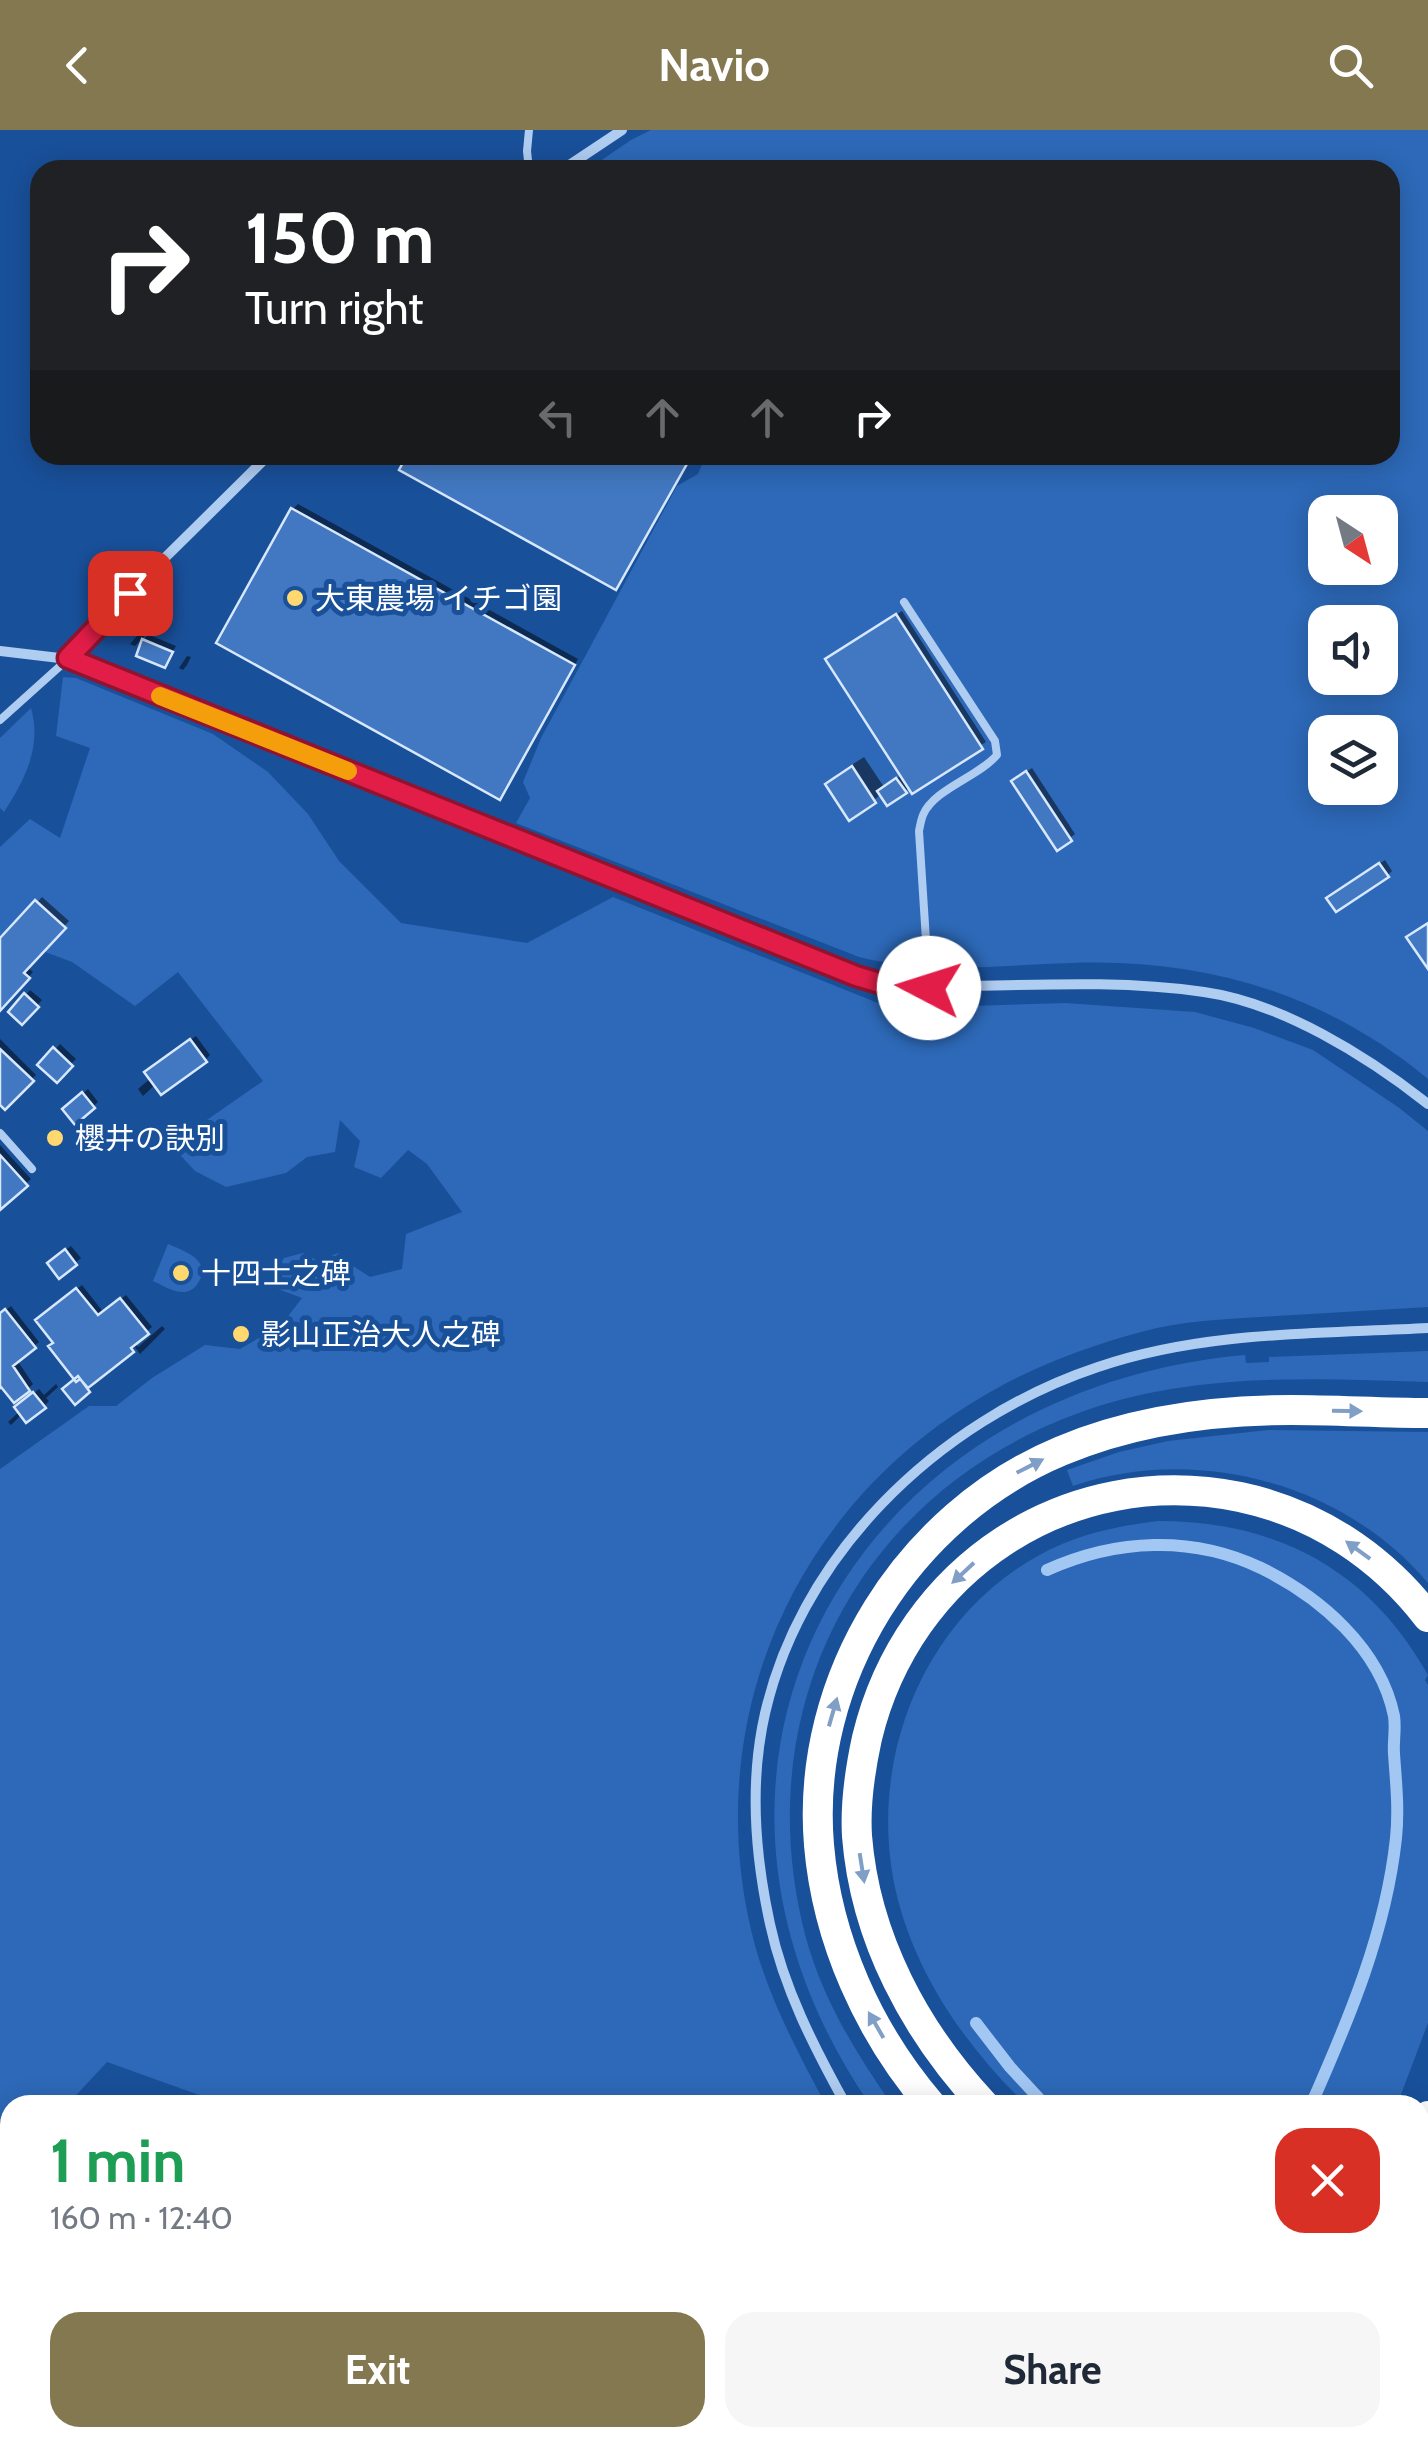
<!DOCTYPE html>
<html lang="en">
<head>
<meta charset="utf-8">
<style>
  :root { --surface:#fff; --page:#f6f6f7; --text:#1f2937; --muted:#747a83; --accent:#847851 }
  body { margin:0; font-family:Cabin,"Noto Sans JP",sans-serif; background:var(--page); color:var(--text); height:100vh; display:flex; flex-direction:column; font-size:38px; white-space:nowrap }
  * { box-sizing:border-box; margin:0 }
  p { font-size:32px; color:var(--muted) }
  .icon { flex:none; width:55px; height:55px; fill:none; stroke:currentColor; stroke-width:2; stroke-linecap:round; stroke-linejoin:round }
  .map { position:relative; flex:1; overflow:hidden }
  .details { position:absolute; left:0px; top:1965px; width:1430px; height:352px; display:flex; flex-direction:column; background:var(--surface); border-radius:30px 30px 0 0; box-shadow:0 5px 25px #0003 }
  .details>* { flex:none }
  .top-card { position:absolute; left:30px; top:30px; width:1370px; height:305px; border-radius:30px; box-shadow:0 5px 25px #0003; background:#202124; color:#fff; overflow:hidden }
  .needle { width:65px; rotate:144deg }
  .controls { position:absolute; left:1308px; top:365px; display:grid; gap:20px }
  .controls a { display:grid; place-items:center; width:90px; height:90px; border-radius:20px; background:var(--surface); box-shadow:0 5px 25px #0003; font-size:50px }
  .pin { position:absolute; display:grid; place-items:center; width:85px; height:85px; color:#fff; margin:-42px; border-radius:20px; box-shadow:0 5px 15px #0006 }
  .me { position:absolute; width:110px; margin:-55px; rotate:275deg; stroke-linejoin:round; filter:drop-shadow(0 0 8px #0008) }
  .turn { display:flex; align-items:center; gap:35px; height:210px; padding:0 50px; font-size:45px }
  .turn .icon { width:130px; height:130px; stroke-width:2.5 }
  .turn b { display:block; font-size:70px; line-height:85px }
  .lanes { display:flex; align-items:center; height:95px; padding:0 50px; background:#0003; justify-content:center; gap:50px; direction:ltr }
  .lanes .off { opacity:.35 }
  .round { display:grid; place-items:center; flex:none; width:105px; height:105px; border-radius:30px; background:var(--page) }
  .summary { display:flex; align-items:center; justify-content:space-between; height:170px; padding:0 50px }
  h1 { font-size:60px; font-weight:700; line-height:75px; color:#1e9e55 }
  .action { display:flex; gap:20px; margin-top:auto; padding:20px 50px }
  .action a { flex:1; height:115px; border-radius:30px; background:var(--accent); color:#fff; font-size:40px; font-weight:700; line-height:115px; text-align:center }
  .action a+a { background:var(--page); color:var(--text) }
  header { display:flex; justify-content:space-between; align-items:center; height:130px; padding:0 50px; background:var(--accent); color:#fff; font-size:45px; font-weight:700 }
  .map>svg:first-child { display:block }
  .green { fill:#2d69b8; fill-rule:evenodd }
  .shadow { fill:#0007 }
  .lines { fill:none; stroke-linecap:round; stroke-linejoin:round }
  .stream { stroke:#a2c7f3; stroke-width:12 }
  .building { fill:#4278c1; stroke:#d7e7fc; stroke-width:2.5 }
  .minor-tunnel { stroke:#3c6aa9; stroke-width:10; stroke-dasharray:10 5; stroke-linecap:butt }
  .service { stroke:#afccf1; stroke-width:8 }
  .minor { stroke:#afccf1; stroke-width:10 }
  .motorway { stroke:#fff; stroke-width:30 }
  .oneway { fill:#809fc7 }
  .route-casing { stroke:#92132f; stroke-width:25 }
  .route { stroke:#e11d48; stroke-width:18 }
  .slow { stroke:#f59e0b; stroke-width:18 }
  .poi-dot { fill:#ffd870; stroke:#19509a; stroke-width:4 }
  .labels { text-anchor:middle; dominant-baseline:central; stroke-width:10; stroke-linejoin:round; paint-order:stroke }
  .poi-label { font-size:30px; fill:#fff; stroke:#19509a; text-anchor:start }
</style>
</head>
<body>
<header><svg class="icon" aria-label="back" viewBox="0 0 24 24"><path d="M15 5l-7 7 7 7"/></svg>Navio<svg class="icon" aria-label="search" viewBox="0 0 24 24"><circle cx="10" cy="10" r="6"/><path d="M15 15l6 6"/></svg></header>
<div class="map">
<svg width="1428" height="2316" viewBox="0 0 1428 2316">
  <rect width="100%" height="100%" fill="#19509a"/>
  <path class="green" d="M 651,0 L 1428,0 L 1428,949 C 1326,864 1204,828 1072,833 C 1002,835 928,845 859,827 L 516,693 L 530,668 L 523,652 L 541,608 L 677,356 L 698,344 L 706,325 L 1390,325 L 1390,40 L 587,40 L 631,10 ZM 1325,382 L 1380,382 L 1380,438 L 1325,438 ZM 1325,492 L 1380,492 L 1380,548 L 1325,548 ZM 1325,602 L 1380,602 L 1380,658 L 1325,658 Z
    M 63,547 L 76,548 L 213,604 L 268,642 L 308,684 L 339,731 L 401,793 L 527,813 L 613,767 L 883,875 L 904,878 L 1065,873 L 1195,882 L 1254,898 L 1313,920 L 1398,977 L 1428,1001 L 1428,1177 C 1378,1180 1327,1183 1277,1186 C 1231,1189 1185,1190 1141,1202 C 1085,1217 1030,1238 980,1268 C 798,1376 706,1579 748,1786 C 761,1853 794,1916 826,1975 L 227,1975 L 107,1932 L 67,1975 L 10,1975 L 10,2038 L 0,2049 L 0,1339 L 89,1276 L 116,1276 L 152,1248 L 205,1215 L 240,1219 L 264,1205 L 279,1204 L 289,1185 L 302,1168 L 278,1159 L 274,1143 L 284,1128 L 303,1123 L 318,1131 L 338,1123 L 350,1134 L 370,1147 L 402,1139 L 406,1104 L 462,1082 L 427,1034 L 408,1020 L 381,1048 L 354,1037 L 360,1011 L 340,990 L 335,1022 L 307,1027 L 286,1043 L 226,1057 L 195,1041 L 171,1015 L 263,951 L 178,842 L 135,876 L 72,832 L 24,814 L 0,821 L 0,717 L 30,689 L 60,708 L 90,618 L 56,606 Z
    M 31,578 C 42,616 25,650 4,682 L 0,678 L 0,608 Z
    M 168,1114 C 184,1121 213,1130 198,1153 C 195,1158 191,1161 185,1162 C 174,1163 162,1155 153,1151 Z
    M 1428,1221 L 1428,1252 C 1311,1248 1188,1242 1076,1284 C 857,1365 746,1582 806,1808 C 823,1870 856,1923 892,1975 L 870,1975 C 639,1637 851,1260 1245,1225 L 1246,1233 L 1269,1232 L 1269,1227 Z
    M 1268,1300 L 1428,1302 L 1428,1453 C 1344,1353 1196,1314 1073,1356 L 1067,1340 L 1119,1322 L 1168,1311 Z
    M 1158,1391 C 1278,1391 1369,1440 1428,1545 L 1425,1550 L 1428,1555 L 1428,1893 L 1397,1975 L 1026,1975 C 968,1918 919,1850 898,1770 C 862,1631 926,1473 1062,1414 C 1093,1401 1125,1395 1158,1391 Z
    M 0,2093 L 10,2101 L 10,2308 L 258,2308 L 261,2316 L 0,2316 Z"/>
  <path class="shadow" d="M 298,374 L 578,529 L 504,662 L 293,379 Z
    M 902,481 L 986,612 L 905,661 L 882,664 L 850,687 L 828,654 L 839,643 L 864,627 L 884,657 L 902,645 L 833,525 Z
    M 150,491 L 154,493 L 151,499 L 135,516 L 130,514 Z
    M 147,504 L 176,516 L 165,535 L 139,525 Z
    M 187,526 L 191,527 L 187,535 L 183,540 L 179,538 Z
    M 1032,638 L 1075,704 L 1058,717 L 1019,647 Z
    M 1385,730 L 1392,741 L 1388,745 L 1334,763 Z
    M 42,767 L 69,791 L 27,837 L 33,842 L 0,878 L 0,812 Z
    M 30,860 L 42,870 L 22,892 L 11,881 Z
    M 196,906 L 210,925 L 205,930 L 156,954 L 143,966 L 138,959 L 151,948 L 152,937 Z
    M 0,909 L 36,945 L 5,976 L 0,971 Z
    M 60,914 L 76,929 L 56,949 L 41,935 Z
    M 88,959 L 98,972 L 76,992 L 65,979 Z
    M 0,1015 L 31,1049 L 0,1077 Z
    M 71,1116 L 81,1128 L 60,1146 L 55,1128 Z
    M 82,1155 L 104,1183 L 126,1165 L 152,1197 L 134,1212 L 138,1217 L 162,1196 L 165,1199 L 140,1224 L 135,1217 L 92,1253 L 94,1255 L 75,1272 L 77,1249 L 43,1186 Z
    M 11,1176 L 39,1212 L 17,1230 L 33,1254 L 28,1259 L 0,1254 L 0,1185 Z
    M 56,1254 L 58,1257 L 46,1268 L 49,1271 L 44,1276 L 22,1284 L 11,1295 L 8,1292 L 20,1281 L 22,1272 L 39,1259 L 44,1265 Z"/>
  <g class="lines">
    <path class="stream" d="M 1047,1440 C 1116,1409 1192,1405 1261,1438 C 1320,1467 1380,1518 1394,1586 C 1396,1599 1393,1611 1394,1624 C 1396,1652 1399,1679 1396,1708 C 1386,1802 1349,1889 1311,1975
      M 976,1893 L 1010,1937 L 1045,1975"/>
  </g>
  <path class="building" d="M 407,325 L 692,325 L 616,460 L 399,340 Z
    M 291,378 L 575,535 L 500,670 L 216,513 Z
    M 896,484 L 983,619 L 912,664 L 825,529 Z
    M 142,509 L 173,522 L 165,538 L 136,526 Z
    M 852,636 L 876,673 L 849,691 L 825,654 Z
    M 1026,641 L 1072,711 L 1057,721 L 1011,651 Z
    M 896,648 L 907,663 L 887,676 L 877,661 Z
    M 1379,733 L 1389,747 L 1336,782 L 1326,768 Z
    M 35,770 L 66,798 L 24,843 L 30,848 L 0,881 L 0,808 Z
    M 1428,793 L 1428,839 L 1406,807 Z
    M 24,863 L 39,877 L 22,895 L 8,882 Z
    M 190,909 L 207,932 L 161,965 L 144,942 Z
    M 53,917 L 73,936 L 57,953 L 37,935 Z
    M 0,919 L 34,951 L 5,980 L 0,975 Z
    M 82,962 L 95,978 L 75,995 L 62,979 Z
    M 0,1025 L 28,1056 L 0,1080 Z
    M 65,1119 L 77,1135 L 59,1149 L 47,1133 Z
    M 76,1158 L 98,1185 L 120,1168 L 149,1204 L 131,1218 L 134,1222 L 88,1258 L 80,1249 L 76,1252 L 48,1216 L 53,1213 L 35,1190 Z
    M 5,1179 L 36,1218 L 13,1236 L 30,1261 L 14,1273 L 1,1257 L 0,1258 L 0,1183 Z
    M 78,1246 L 90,1262 L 75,1275 L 62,1259 Z
    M 33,1262 L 46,1278 L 26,1293 L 14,1277 Z"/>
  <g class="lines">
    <path class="minor-tunnel" d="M 1245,2308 L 1261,2316"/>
    <path class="service" d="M 529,0 L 527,21 L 529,40
      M 904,472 L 995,611 L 997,625 C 978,647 934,659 923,685 C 921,690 920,696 919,701 L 929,857
      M 0,590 L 68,529
      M 0,1003 L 32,1039"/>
    <path class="minor" d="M 562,40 L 622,0
      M 0,521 L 68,529 L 856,846 L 885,855 L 913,857 C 1010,857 1108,848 1204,862 C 1282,873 1367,926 1428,974
      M 68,529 L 102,490 L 269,325
      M 846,1975 C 814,1917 784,1859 770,1794 C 756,1730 750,1663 762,1598 C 794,1428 938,1290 1098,1237 C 1203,1201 1318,1204 1428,1198
      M 1153,2316 L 1156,2308"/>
    <path class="motorway" d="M 931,1975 C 869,1903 827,1810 819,1715 C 805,1548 908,1385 1061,1321 C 1132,1291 1215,1280 1291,1280 C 1337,1280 1382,1283 1428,1283
      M 984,1975 C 915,1901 865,1808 857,1706 C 855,1673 860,1640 867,1608 C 908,1438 1068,1332 1240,1367 C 1316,1383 1381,1426 1428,1487
      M 1420,2005 L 1428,1986
      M 1420,2195 L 1428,2181
      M 1420,2270 L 1428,2274
      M 1408,2308 L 1425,2316 L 1428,2311
      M 1274,2316 L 1278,2308
      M 1354,2316 L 1358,2308"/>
  </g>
  <defs><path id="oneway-solid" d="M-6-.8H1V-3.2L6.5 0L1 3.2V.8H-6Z" transform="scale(2.5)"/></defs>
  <g class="oneway">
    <use href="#oneway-solid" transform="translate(1347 1281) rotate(1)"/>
    <use href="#oneway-solid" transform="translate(1030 1336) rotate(-27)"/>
    <use href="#oneway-solid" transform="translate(1358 1420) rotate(-144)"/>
    <use href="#oneway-solid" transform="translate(963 1443) rotate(137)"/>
    <use href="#oneway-solid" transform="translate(833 1582) rotate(-74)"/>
    <use href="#oneway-solid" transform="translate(862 1738) rotate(81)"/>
    <use href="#oneway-solid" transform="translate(876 1895) rotate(-120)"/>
  </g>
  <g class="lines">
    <defs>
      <path id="route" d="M 130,463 L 68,528 L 856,846 L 886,855 L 929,858"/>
    </defs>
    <use href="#route" class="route-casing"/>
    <use href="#route" class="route"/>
    <path class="slow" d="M 160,566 L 348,641"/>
  </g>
  <g class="poi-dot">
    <circle cx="295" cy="468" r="10"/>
    <circle cx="55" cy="1008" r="10"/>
    <circle cx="181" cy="1143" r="10"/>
    <circle cx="241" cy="1204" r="10"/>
  </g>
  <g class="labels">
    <g class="poi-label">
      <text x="315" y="468">大東農場 イチゴ園</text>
      <text x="75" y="1008">櫻井の訣別</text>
      <text x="201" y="1143">十四士之碑</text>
      <text x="261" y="1204">影山正治大人之碑</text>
    </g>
  </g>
</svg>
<div class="controls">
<a><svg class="needle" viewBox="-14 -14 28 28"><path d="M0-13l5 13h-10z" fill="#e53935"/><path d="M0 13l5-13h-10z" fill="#747a83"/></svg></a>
<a><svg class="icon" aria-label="sound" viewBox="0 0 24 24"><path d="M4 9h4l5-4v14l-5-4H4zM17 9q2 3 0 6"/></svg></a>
<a><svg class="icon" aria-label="layers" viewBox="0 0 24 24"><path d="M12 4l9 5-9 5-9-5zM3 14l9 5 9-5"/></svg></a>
</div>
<div class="pin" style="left:130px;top:463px;background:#d93025"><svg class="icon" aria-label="arrive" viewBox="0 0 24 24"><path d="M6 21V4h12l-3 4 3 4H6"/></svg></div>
<svg class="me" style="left:929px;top:858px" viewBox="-20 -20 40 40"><circle r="19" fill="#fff"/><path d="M0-13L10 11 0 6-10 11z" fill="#e11d48"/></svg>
<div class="top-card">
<div class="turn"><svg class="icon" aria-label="right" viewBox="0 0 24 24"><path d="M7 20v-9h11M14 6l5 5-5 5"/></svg><div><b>150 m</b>Turn right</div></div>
<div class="lanes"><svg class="icon off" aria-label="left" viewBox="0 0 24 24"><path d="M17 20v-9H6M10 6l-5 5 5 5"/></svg><svg class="icon off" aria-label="ahead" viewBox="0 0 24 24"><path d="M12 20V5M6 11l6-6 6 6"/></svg><svg class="icon off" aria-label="ahead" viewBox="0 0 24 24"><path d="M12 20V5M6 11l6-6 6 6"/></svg><svg class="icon" aria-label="right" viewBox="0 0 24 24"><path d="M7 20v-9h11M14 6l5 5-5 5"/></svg></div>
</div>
<section class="details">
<div class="summary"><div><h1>1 min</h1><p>160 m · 12:40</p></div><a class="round" style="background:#d93025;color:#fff"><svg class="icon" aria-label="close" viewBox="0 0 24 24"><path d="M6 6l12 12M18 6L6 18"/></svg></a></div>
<div class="action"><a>Exit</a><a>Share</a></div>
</section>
</div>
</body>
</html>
